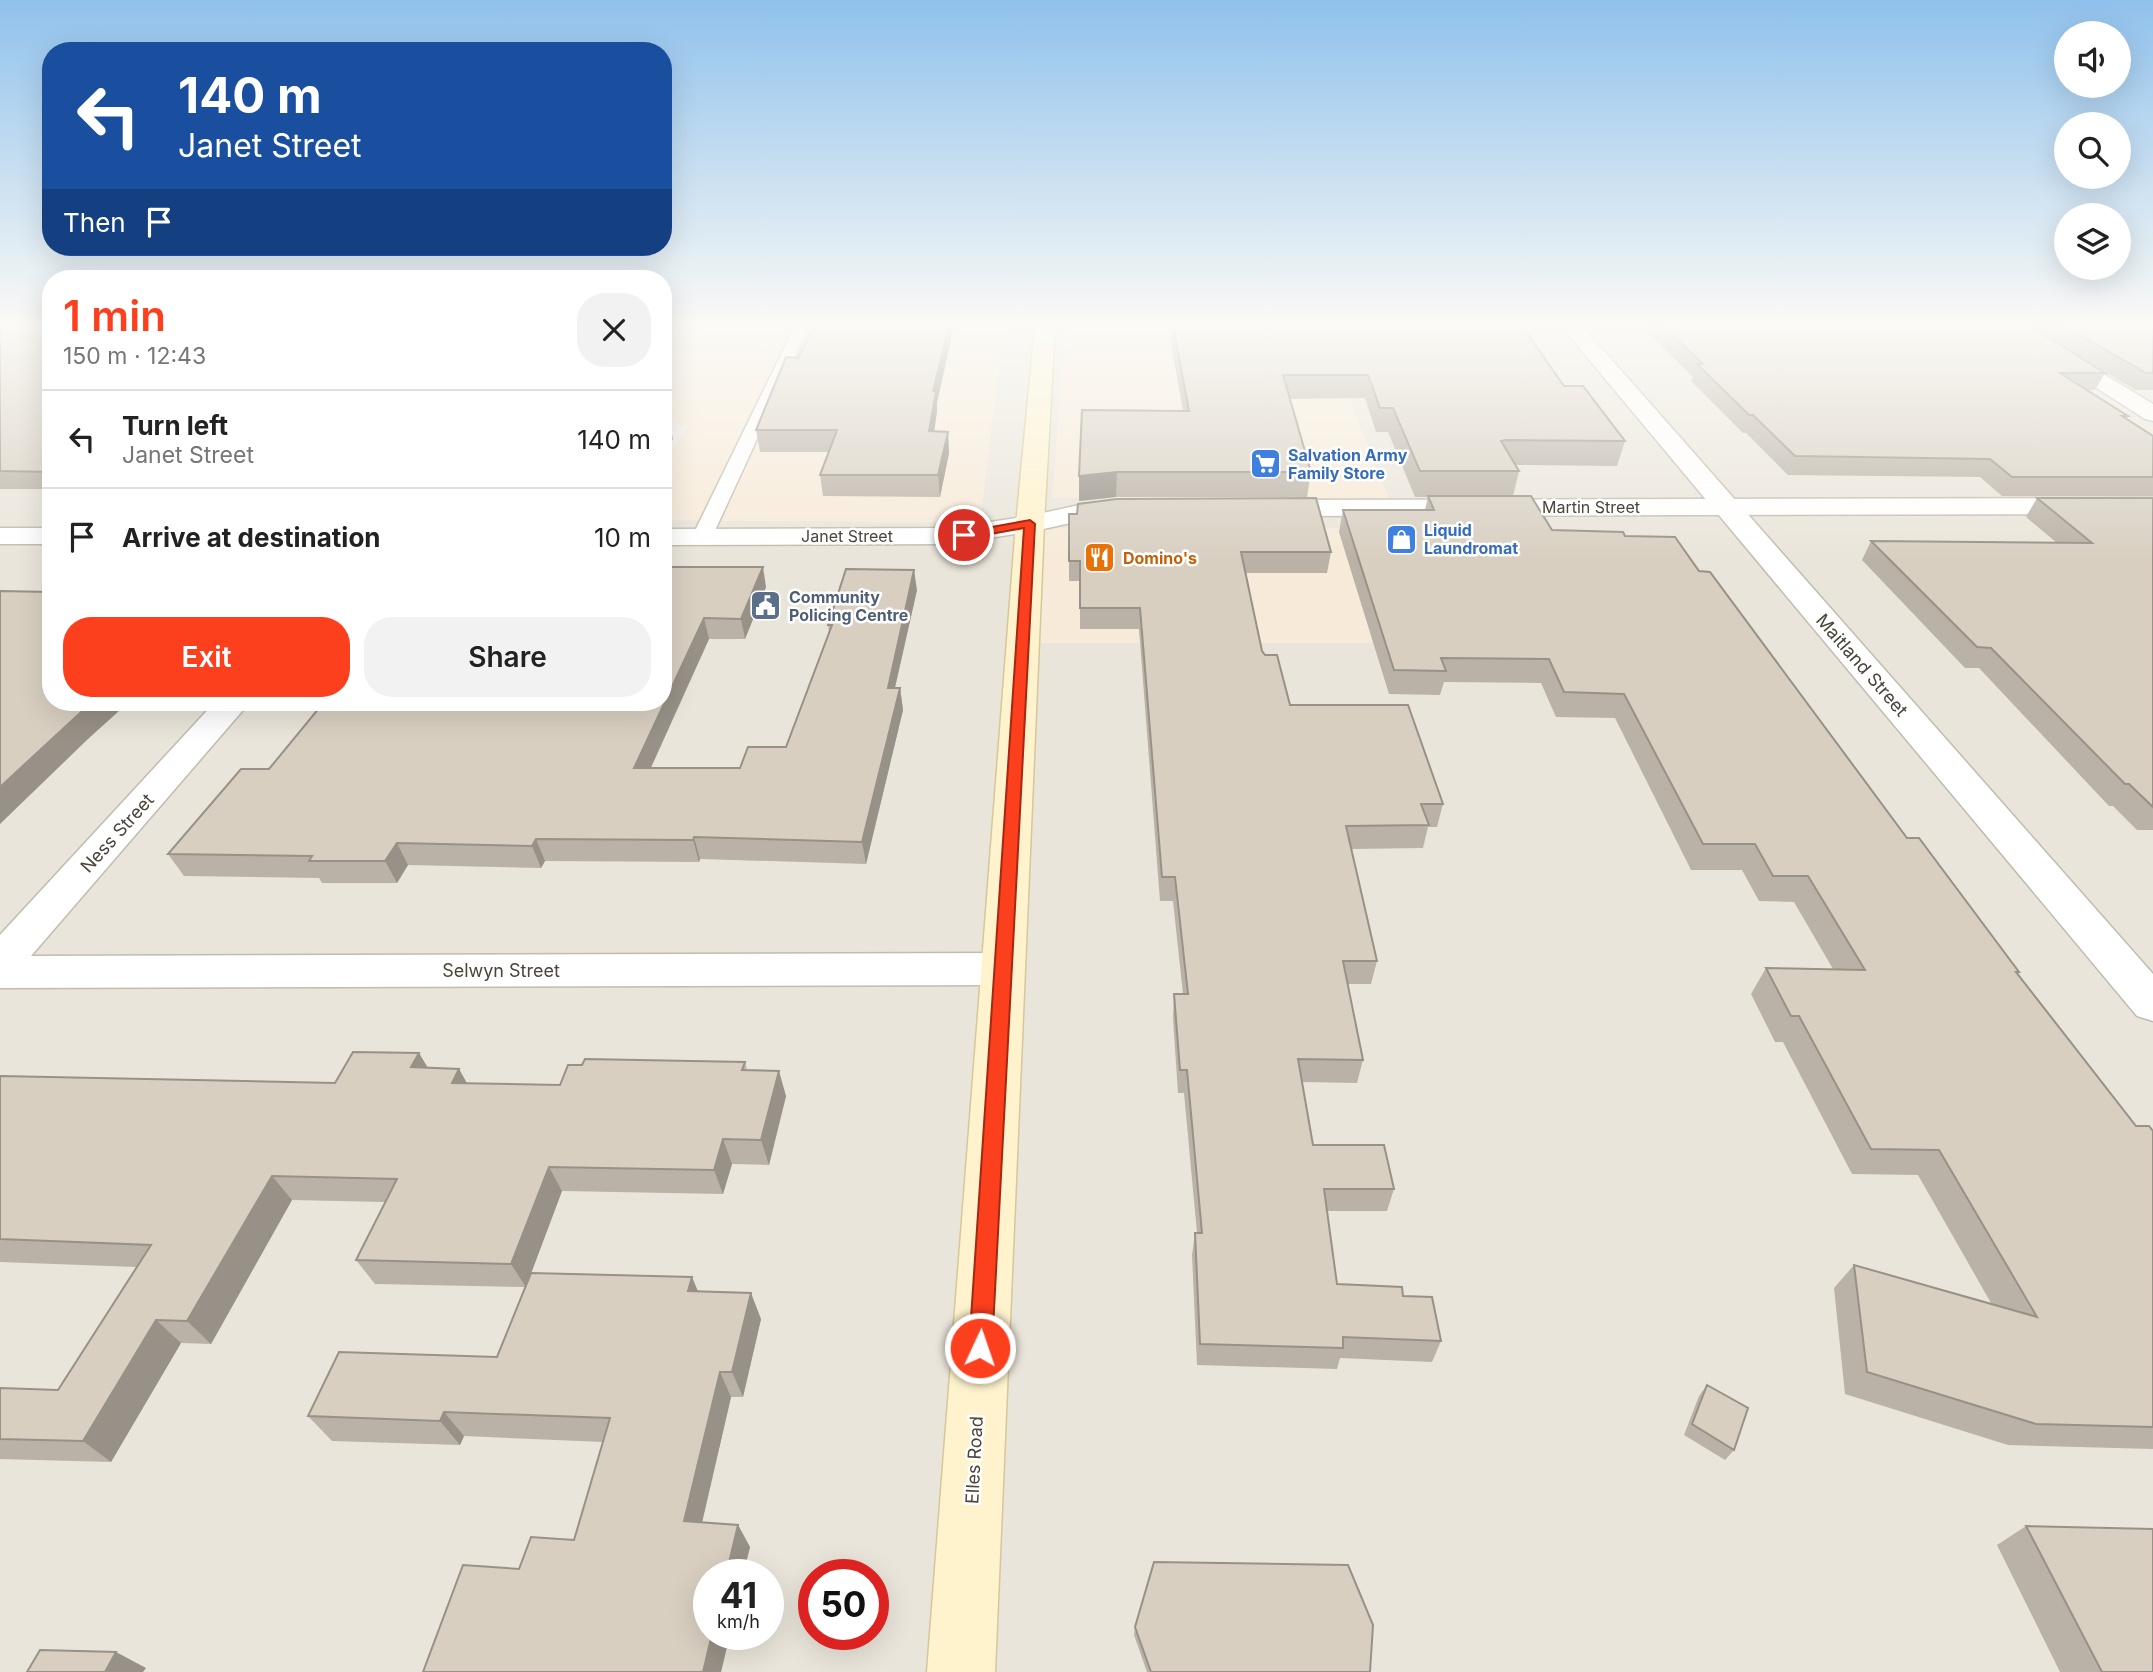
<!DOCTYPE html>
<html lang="en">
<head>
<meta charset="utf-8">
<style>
  :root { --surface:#fff; --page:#f2f2f2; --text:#222; --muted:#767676; --line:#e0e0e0; --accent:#fc3f1d }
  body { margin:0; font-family:Inter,sans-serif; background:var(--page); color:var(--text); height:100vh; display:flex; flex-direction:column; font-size:26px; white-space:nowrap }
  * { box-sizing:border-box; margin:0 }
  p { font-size:23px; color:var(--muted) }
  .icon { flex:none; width:38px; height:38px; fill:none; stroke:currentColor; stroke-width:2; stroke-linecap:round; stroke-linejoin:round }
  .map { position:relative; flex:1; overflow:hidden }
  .drawer { position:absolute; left:42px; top:270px; width:630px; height:441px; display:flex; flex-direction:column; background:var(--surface); border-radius:28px; box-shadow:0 7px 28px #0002 }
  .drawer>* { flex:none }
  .banner { position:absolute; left:42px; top:42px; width:630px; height:214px; border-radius:28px; box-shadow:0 7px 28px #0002; background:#1a4fa0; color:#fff; overflow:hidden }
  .buttons { position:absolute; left:2054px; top:21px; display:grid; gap:14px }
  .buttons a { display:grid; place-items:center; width:77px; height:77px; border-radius:50%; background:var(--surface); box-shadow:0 7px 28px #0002; font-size:35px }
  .speed { position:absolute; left:693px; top:1559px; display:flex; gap:14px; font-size:35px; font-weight:700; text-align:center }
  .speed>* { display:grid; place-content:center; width:91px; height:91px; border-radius:50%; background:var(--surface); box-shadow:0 7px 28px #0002; line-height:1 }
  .speed small { font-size:18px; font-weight:400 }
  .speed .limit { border:10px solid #d22; background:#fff; color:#111 }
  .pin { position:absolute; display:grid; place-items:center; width:60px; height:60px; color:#fff; margin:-30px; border:4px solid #fff; border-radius:50%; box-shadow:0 2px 7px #0007 }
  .me { position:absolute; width:77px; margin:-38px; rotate:3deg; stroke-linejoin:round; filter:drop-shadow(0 0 5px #0008) }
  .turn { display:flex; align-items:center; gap:24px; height:147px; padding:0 21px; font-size:32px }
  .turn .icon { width:91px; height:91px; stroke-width:2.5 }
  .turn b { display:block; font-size:49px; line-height:60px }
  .then { display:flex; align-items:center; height:66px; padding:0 21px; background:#0003; gap:14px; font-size:26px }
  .round { display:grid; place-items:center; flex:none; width:74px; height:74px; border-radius:28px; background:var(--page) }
  .overview { display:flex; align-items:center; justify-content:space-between; height:119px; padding:0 21px }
  h1 { font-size:42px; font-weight:600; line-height:52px; color:var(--accent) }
  .button { display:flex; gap:14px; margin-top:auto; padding:14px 21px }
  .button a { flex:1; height:80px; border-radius:28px; background:var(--accent); color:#fff; font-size:28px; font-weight:600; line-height:80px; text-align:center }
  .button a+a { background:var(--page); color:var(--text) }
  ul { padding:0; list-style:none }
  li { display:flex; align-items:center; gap:21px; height:98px; padding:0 21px; border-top:2px solid var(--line) }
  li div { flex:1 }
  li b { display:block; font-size:26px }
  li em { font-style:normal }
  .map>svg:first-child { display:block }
  .residential { fill:#eae5da; fill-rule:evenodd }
  .commercial { fill:#f7ead8 }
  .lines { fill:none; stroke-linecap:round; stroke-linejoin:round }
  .service-casing { stroke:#c2bbae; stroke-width:3 }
  .minor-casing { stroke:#c2bbae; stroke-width:3 }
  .tertiary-casing { stroke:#c2bbae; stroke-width:3 }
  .secondary-casing { stroke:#d6c79b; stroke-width:3 }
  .service { fill:#fff; fill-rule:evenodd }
  .minor { fill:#fff; fill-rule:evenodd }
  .tertiary { fill:#fff; fill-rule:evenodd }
  .secondary { fill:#fff3cd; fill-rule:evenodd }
  .wall { fill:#bab2a6 }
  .shaded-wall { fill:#979187 }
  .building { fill:#d8cfc1; stroke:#979187; stroke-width:2 }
  .route { fill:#fc3f1d; stroke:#a42913; stroke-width:2 }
  .labels { text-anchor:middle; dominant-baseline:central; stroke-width:5; stroke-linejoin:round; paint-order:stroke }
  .far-shop-label { font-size:16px; font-weight:bold; fill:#366cbe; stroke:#fff; text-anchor:start }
  .far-street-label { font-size:16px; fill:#4b4439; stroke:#fff }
  .far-food-label { font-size:16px; font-weight:bold; fill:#c56008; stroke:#fff; text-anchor:start }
  .far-service-label { font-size:16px; font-weight:bold; fill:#4e5e75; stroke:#fff; text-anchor:start }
  .street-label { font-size:18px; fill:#4b4439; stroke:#fff }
</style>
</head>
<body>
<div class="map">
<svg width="2153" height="1672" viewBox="0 0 2153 1672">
  <rect width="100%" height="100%" fill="#f6f3ec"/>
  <path class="residential" d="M 0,326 L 51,326 L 51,702 L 663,702 L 663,520 L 979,522 L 1004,326 L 1066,326 L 1053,498 L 1388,497 L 1319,326 L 2153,326 L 2153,1672 L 0,1672 ZM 709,1575 L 768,1575 L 768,1634 L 709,1634 ZM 814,1575 L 873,1575 L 873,1634 L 814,1634 Z"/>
  <path class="commercial" d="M 663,326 L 1004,326 L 980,522 L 663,520 L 663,464 L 688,425 L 663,424 Z
    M 1066,326 L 1319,326 L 1388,498 L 1052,498 Z
    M 1039,528 L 1449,528 L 1504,643 L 1034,643 Z"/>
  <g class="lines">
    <defs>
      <path id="service" d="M 795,326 L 809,326 L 712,537 L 709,541 L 695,541 L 692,537 Z"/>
      <path id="minor" d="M 1561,326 L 1582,326 L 2153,974 L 2153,1021 L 2137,1016 Z
        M 2000,326 L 2024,326 L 2153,404 L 2153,421 L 2145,419 Z
        M 1030,516 L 1040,518 L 1044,524 L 1040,530 L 951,544 L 663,545 L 663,529 L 951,528 Z
        M 0,528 L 51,528 L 51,544 L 0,544 Z
        M 215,702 L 250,702 L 31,956 L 1003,953 L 1018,958 L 1025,969 L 1018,980 L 1003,985 L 0,988 L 0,935 Z"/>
      <path id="tertiary" d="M 2153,498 L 2153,514 L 1266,516 L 1257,514 L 1253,508 L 1257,502 L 1266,500 Z
        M 1129,500 L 1138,502 L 1142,508 L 1138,514 L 1084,520 L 1030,532 L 1020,530 L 1016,524 L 1020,518 L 1084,504 Z"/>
      <path id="secondary" d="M 1035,326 L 1055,326 L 1044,524 L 995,1672 L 927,1672 L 1016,524 Z"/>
    </defs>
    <use href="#service" class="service-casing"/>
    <use href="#minor" class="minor-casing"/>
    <use href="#tertiary" class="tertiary-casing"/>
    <use href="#secondary" class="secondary-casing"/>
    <use href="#service" class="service"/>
    <use href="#minor" class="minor"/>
    <use href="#tertiary" class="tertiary"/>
    <use href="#secondary" class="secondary"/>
  </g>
  <path class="wall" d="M 0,326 L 51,326 L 51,489 L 0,489 Z
    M 1168,326 L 1522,326 L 1564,386 L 1625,441 L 1617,466 L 1515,465 L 1519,471 L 1513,496 L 1552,530 L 1625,536 L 1699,571 L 1907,838 L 2019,972 L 2018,974 L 2136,1126 L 2153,1131 L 2153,1449 L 2008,1445 L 1845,1394 L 1834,1288 L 1854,1265 L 1991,1303 L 1918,1175 L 1852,1174 L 1783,1042 L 1775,1042 L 1751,994 L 1766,968 L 1833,969 L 1794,902 L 1759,901 L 1742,870 L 1691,870 L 1615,718 L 1556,717 L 1541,683 L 1444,682 L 1440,695 L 1389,694 L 1339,532 L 1343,510 L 1425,510 L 1428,497 L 1415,497 L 1388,432 L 1376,432 L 1365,398 L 1290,399 L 1311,472 L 1307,497 L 1116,497 L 1079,501 L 1079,476 L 1183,411 Z
    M 1641,326 L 2153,326 L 2153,390 L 2135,390 L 2050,339 L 2105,373 L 2095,390 L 2087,390 L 2128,416 L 2126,419 L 2153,436 L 2153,496 L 2002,496 L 1980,477 L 1788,475 L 1746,433 L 1743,433 L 1691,381 L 1693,377 Z
    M 937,403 L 937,411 L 934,432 L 948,432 L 949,453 L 940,497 L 823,496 L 820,475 L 829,452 L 760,452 L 756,430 Z
    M 2037,498 L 2153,498 L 2153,830 L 2137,830 L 2113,806 L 2109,806 L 1979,668 L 1965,668 L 1862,560 L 1871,541 L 2057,543 L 2026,517 Z
    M 1069,514 L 1331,552 L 1327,573 L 1246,573 L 1262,651 L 1290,705 L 1443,804 L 1437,827 L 1428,827 L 1423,848 L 1351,849 L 1377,961 L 1371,984 L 1348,984 L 1363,1060 L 1357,1083 L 1302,1082 L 1313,1145 L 1394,1189 L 1387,1211 L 1327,1211 L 1337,1284 L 1403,1296 L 1441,1341 L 1432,1362 L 1340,1358 L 1337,1369 L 1197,1365 L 1192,1255 L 1195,1233 L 1197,1233 L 1184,1093 L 1178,1093 L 1173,1018 L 1174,994 L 1183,994 L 1173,901 L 1160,901 L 1139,629 L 1080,629 L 1080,581 L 1069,581 Z
    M 663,567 L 766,587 L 745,639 L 709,639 L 651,768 L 740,768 L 786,747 L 829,632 L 828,625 L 917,590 L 895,688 L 900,688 L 903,710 L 866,864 L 700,859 L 699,862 L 545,861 L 541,868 L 408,865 L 397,883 L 322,883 L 319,878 L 184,876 L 168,854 L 269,769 Z
    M 745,1062 L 747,1070 L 786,1096 L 769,1165 L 732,1164 L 723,1194 L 562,1191 L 531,1273 L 698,1291 L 761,1319 L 743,1397 L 731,1397 L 702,1523 L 738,1525 L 750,1547 L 743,1575 L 709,1575 L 709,1634 L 730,1634 L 721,1672 L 423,1672 L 519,1569 L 574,1540 L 603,1442 L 464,1436 L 460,1445 L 332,1441 L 308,1416 L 497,1357 L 525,1287 L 375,1284 L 356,1260 L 385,1202 L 292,1200 L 211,1344 L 181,1343 L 111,1462 L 0,1459 L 0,1388 L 58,1390 L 137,1267 L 0,1262 L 0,1076 L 335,1083 L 428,1068 L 459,1069 L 467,1084 L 560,1085 Z
    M 1707,1385 L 1734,1450 L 1725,1460 L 1684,1435 L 1699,1396 Z
    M 2026,1526 L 2153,1672 L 2060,1672 L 1997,1545 Z
    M 1135,1627 L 1370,1672 L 1147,1672 L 1134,1635 Z"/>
  <path class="shaded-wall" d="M 949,326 L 954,326 L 937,403 L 937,411 L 931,453 L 929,431 L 933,391 Z
    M 669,421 L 673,439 L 663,457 L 663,431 Z
    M 948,432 L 949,453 L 940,497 L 938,475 Z
    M 1117,472 L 1116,497 L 1079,501 L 1079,476 Z
    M 763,567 L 766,587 L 745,639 L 741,619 Z
    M 914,570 L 917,590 L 890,709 L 888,688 Z
    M 704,618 L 709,639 L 641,789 L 634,768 Z
    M 900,688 L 903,710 L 866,864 L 862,842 Z
    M 92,702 L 129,702 L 88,739 L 0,824 L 0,787 Z
    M 694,837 L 700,859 L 699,862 L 693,840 Z
    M 536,839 L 545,861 L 541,868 L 532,846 Z
    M 397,843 L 408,865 L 397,883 L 385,861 Z
    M 419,1053 L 434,1078 L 411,1067 Z
    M 459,1069 L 473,1094 L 452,1083 Z
    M 779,1071 L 786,1096 L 769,1165 L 761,1140 Z
    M 723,1139 L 732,1164 L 723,1194 L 714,1170 Z
    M 549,1167 L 562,1191 L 526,1287 L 511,1264 Z
    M 272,1176 L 292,1200 L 211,1344 L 187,1321 Z
    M 692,1277 L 703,1303 L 688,1291 Z
    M 751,1293 L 761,1319 L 743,1397 L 732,1372 Z
    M 156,1320 L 181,1343 L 111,1462 L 83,1441 Z
    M 720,1372 L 731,1397 L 697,1544 L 684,1521 Z
    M 444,1412 L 464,1436 L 460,1445 L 440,1421 Z
    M 738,1525 L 750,1547 L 743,1575 L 726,1575 Z
    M 712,1634 L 730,1634 L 721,1672 L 703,1672 Z
    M 116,1652 L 146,1668 L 143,1672 L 105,1672 Z"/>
  <path class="building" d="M 0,326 L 51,326 L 51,472 L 0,471 Z
    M 814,326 L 949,326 L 933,391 L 936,391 L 929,431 L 948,432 L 938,475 L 820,475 L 837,430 L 756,430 L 786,357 L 798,358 Z
    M 1173,326 L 1522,326 L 1564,386 L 1583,386 L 1625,441 L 1506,440 L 1501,441 L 1519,471 L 1420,471 L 1393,408 L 1380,408 L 1368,375 L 1283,375 L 1311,472 L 1117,472 L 1079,476 L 1082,410 L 1189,411 Z
    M 1663,326 L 2030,326 L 2105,373 L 2060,373 L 2128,416 L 2122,416 L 2153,436 L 2153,477 L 2012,477 L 1990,459 L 1795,456 L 1753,415 L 1749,415 L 1697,364 L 1703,364 Z
    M 2064,326 L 2153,326 L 2153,373 L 2146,373 Z
    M 663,421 L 669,421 L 663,431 Z
    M 1428,496 L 1531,496 L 1552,530 L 1623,532 L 1625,536 L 1675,537 L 1699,571 L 1710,572 L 1907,838 L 1919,838 L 2019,972 L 2016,972 L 2136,1126 L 2149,1126 L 2153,1131 L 2153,1427 L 2036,1424 L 1867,1372 L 1854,1265 L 2037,1317 L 1939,1150 L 1871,1149 L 1799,1016 L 1791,1016 L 1766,968 L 1865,970 L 1808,876 L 1773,876 L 1755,844 L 1703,844 L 1624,694 L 1564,692 L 1549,659 L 1441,658 L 1446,671 L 1394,670 L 1343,510 L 1434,510 Z
    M 1316,498 L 1331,552 L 1241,552 L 1262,651 L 1265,655 L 1277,655 L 1290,705 L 1408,705 L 1443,804 L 1421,804 L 1429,825 L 1346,826 L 1377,961 L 1343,961 L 1363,1060 L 1298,1059 L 1313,1145 L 1384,1145 L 1394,1189 L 1324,1189 L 1337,1284 L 1402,1287 L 1403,1296 L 1432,1297 L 1441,1341 L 1343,1337 L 1343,1348 L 1200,1344 L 1195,1233 L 1202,1233 L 1187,1070 L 1180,1070 L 1174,994 L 1188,994 L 1175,877 L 1162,877 L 1140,608 L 1080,608 L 1080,561 L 1069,561 L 1069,514 L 1077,514 L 1078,504 L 1117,499 Z
    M 2037,498 L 2153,498 L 2153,807 L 2129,784 L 2125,784 L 1991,648 L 1977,647 L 1871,541 L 2092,543 Z
    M 663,567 L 763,567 L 741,619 L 704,618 L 634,768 L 740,768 L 748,747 L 786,747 L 832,625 L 828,625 L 846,569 L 914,570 L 888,688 L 900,688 L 862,842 L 694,837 L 693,840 L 536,839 L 532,846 L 397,843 L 385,861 L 309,861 L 312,856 L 168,854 L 241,769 L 269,769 L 324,702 L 663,702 Z
    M 0,591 L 51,592 L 51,702 L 92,702 L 0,787 Z
    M 353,1052 L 419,1053 L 411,1067 L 459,1069 L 452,1083 L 560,1085 L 568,1065 L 582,1065 L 585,1059 L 745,1062 L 742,1070 L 779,1071 L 761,1140 L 723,1139 L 714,1170 L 549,1167 L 511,1264 L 356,1260 L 397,1179 L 272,1176 L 187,1321 L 156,1320 L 83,1441 L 0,1439 L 0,1388 L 58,1390 L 151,1245 L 0,1239 L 0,1076 L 335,1083 Z
    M 531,1273 L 692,1277 L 688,1291 L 751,1293 L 732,1372 L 720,1372 L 684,1521 L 738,1525 L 726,1575 L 709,1575 L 709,1634 L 712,1634 L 703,1672 L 423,1672 L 463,1565 L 519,1569 L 531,1537 L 574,1540 L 610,1418 L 444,1412 L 440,1421 L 308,1416 L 339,1352 L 497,1357 Z
    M 1707,1385 L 1748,1408 L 1734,1450 L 1692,1424 Z
    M 2026,1526 L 2153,1529 L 2153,1672 L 2102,1672 Z
    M 1154,1562 L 1348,1565 L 1373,1625 L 1370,1672 L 1151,1672 L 1135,1627 Z
    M 40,1650 L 116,1652 L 105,1672 L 27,1672 Z"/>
  <linearGradient id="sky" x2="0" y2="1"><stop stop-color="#8fc1ec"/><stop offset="0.58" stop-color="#fbfaf6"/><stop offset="1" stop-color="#fbfaf6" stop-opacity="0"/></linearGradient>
  <rect width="2153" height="560" fill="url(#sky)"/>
  <path class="route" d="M 1030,520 L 1035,524 L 992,1348 L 989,1356 L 980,1359 L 972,1356 L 969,1348 L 1024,528 L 964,539 L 958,535 L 964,532 Z"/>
  <defs>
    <symbol id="supermarket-square" viewBox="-11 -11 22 22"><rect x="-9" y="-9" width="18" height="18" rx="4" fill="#3f7fe0" stroke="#fff"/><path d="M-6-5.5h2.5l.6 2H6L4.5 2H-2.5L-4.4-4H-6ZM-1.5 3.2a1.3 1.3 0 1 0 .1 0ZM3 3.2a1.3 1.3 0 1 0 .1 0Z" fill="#fff"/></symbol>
    <symbol id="shop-square" viewBox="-11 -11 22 22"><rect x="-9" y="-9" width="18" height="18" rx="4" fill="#3f7fe0" stroke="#fff"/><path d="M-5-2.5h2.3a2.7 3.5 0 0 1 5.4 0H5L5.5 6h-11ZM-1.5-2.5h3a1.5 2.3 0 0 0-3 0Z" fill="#fff"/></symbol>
    <symbol id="restaurant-square" viewBox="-11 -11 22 22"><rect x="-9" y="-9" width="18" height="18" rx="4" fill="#e8710a" stroke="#fff"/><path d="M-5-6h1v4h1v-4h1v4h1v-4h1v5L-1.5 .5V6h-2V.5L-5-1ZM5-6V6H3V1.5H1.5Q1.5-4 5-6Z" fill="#fff"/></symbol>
    <symbol id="civic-square" viewBox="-11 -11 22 22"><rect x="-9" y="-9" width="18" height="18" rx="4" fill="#5c6f8a" stroke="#fff"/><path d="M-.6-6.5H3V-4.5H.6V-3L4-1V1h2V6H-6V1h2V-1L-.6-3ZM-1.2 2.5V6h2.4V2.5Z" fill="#fff"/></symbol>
  </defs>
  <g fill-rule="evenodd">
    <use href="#supermarket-square" x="1248" y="446" width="35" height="35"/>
    <use href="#shop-square" x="1384" y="522" width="35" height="35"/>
    <use href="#restaurant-square" x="1082" y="540" width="35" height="35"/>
    <use href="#civic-square" x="748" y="588" width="35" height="35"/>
  </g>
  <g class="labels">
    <g class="far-shop-label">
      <text x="1288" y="455">Salvation Army<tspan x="1288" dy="18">Family Store</tspan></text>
      <text x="1424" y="530">Liquid<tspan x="1424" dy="18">Laundromat</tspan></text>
    </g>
    <g class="far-street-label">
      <text x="1591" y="507">Martin Street</text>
      <text x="847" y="536">Janet Street</text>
    </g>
    <g class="far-food-label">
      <text x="1123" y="558">Domino's</text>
    </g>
    <g class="far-service-label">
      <text x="789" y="597">Community<tspan x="789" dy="18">Policing Centre</tspan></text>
    </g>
    <g class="street-label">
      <text transform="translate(1862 665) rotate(49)">Maitland Street</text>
      <text transform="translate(117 833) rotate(-48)">Ness Street</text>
      <text x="501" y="970">Selwyn Street</text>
      <text transform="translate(974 1460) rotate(-87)">Elles Road</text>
    </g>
  </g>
</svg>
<div class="buttons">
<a><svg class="icon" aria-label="sound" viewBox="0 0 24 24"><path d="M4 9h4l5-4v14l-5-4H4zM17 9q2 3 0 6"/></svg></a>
<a><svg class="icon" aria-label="search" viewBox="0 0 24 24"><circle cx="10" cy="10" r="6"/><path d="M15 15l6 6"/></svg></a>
<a><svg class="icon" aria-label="layers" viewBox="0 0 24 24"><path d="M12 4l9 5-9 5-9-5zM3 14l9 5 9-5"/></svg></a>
</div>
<div class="speed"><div>41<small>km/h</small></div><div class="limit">50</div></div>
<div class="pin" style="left:964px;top:535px;background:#d93025"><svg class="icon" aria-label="arrive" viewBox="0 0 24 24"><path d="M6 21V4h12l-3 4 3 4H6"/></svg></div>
<svg class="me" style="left:980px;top:1348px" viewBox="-20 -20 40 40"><circle r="17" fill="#fc3f1d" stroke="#fff" stroke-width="3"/><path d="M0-11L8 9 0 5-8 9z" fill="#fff"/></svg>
<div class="banner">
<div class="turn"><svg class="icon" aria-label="left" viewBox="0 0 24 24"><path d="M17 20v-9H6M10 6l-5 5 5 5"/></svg><div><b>140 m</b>Janet Street</div></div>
<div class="then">Then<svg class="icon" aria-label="arrive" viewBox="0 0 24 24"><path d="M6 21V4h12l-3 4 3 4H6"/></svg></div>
</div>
<section class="drawer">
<div class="overview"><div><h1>1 min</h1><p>150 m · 12:43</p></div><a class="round"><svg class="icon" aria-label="close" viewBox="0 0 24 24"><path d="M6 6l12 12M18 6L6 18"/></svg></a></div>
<ul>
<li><svg class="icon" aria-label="left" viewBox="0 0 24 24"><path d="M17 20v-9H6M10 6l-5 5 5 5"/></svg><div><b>Turn left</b><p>Janet Street</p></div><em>140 m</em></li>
<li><svg class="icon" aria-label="arrive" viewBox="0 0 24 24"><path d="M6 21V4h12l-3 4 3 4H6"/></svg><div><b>Arrive at destination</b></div><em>10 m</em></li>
</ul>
<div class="button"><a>Exit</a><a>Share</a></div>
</section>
</div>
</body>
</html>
